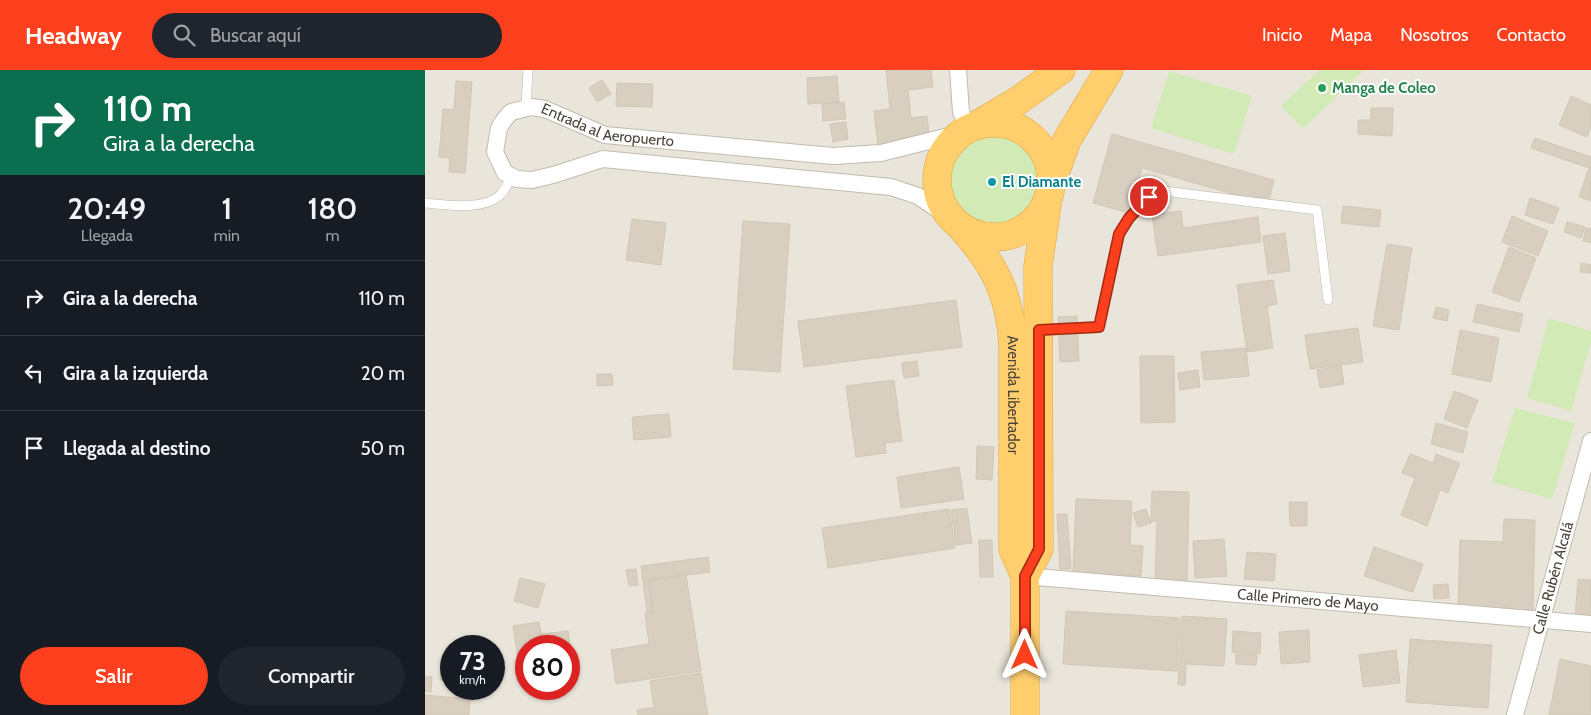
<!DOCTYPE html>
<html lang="es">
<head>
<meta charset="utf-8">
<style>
  :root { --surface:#171b24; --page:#20242c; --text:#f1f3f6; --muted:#9ea1a6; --line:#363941; --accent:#fc3f1d }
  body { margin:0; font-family:Cabin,sans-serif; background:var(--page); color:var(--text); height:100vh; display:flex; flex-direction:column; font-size:19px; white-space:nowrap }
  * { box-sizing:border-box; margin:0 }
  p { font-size:16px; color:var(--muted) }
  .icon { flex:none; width:28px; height:28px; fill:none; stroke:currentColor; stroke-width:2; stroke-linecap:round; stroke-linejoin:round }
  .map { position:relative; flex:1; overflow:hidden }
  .sheet { display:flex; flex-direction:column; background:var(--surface); width:425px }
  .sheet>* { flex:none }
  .hud { background:#0b6e4f; color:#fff; overflow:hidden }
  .speed { position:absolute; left:15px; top:565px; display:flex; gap:10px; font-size:25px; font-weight:700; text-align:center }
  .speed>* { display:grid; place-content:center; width:65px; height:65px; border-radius:50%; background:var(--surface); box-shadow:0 1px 4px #0004; line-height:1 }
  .speed small { font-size:12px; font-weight:400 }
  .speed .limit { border:8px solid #d22; background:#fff; color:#111 }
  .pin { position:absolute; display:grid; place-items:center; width:42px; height:42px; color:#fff; margin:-21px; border:2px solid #fff; border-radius:50%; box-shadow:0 1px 5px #0007 }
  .me { position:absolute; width:55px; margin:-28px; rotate:0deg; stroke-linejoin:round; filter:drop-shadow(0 0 4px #0008) }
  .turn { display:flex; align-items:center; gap:18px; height:105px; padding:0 20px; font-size:22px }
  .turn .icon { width:65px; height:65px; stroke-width:2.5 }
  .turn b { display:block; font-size:35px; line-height:42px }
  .eta { display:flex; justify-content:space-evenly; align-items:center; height:85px; text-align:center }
  .eta b { font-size:30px; font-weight:600; line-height:35px }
  .button { display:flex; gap:10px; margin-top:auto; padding:10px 20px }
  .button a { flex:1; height:58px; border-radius:30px; background:var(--accent); color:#fff; font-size:20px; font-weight:600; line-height:58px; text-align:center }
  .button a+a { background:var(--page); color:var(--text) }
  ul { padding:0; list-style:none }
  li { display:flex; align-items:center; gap:15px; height:75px; padding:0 20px; border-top:1px solid var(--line) }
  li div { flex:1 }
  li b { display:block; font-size:19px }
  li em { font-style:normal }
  header { display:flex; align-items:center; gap:30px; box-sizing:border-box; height:70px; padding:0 25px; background:var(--accent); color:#fff }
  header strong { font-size:24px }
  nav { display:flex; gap:28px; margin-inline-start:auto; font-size:18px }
  .search { width:350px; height:45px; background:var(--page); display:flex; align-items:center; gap:12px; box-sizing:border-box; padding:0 18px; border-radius:28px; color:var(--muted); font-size:19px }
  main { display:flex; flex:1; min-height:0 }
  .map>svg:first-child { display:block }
  .residential { fill:#eae5da; fill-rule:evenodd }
  .green { fill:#d2eab5 }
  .building { fill:#d8cfc1; stroke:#d3c7b4 }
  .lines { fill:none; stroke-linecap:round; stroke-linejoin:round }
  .lane-casing { stroke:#c2bbae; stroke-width:10 }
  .street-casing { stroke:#c2bbae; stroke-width:18 }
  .highway-casing { stroke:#e0a43c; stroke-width:29 }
  .lane { stroke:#fff; stroke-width:9 }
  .street { stroke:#fff; stroke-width:16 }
  .highway { stroke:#ffcf6e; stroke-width:28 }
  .route-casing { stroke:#a42913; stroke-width:12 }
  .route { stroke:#fc3f1d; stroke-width:9 }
  .leisure-dot { fill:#2e9e5b; stroke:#fff; stroke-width:2 }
  .culture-dot { fill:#0f9aa8; stroke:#fff; stroke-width:2 }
  .labels { text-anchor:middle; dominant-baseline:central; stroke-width:4; stroke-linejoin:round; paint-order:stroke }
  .leisure-label { font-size:15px; font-weight:bold; fill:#27864d; stroke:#fff; text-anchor:start }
  .street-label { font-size:15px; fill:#4b4439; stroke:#fff }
  .culture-label { font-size:15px; font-weight:bold; fill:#0d838f; stroke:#fff; text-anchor:start }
</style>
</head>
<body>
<header>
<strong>Headway</strong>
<div class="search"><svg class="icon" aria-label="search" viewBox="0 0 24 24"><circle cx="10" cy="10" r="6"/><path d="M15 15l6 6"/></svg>Buscar aquí</div>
<nav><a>Inicio</a><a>Mapa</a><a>Nosotros</a><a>Contacto</a></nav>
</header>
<main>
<section class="sheet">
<div class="hud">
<div class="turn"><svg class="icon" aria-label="right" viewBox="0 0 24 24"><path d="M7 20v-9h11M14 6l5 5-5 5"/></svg><div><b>110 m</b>Gira a la derecha</div></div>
</div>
<div class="eta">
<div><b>20:49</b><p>Llegada</p></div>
<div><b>1</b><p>min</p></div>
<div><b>180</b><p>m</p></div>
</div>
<ul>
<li><svg class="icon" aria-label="right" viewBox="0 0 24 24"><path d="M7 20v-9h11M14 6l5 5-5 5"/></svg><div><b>Gira a la derecha</b></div><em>110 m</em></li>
<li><svg class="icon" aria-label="left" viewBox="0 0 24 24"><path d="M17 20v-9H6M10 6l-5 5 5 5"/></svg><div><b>Gira a la izquierda</b></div><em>20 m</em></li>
<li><svg class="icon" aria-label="arrive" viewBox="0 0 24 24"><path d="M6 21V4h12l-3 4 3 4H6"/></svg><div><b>Llegada al destino</b></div><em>50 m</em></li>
</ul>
<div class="button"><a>Salir</a><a>Compartir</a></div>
</section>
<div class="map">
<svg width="1166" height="645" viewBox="0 0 1166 645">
  <rect width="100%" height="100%" fill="#f6f3ec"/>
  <path class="residential" d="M 0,0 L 1166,0 L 1166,645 L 0,645 ZM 26,576 L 69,576 L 69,619 L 26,619 ZM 101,576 L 144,576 L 144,619 L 101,619 Z"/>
  <path class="green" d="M 894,0 L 939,0 L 878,59 L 856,36 Z
    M 744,1 L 827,26 L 809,84 L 726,58 Z
    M522 110a47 47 0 1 1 94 0a47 47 0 1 1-94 0Z
    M 1124,248 L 1166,261 L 1166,272 L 1146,341 L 1102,328 Z
    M 1090,338 L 1150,353 L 1127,429 L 1067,412 Z"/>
  <path class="building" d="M 461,0 L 506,0 L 508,17 L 483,20 L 486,48 L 502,46 L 505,72 L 453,77 L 449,41 L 465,39 Z
    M 412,6 L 414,32 L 383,34 L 382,8 Z
    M 177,10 L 186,24 L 172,32 L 164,18 Z
    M 31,11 L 47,12 L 40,103 L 24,102 L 25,88 L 14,87 L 18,39 L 29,40 Z
    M 192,13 L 228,14 L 227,37 L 191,36 Z
    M 1146,26 L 1166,35 L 1166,57 L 1162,67 L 1134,55 Z
    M 419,32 L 421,49 L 398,51 L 397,34 Z
    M 946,38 L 968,38 L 967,66 L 933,64 L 933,50 L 946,50 Z
    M 421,52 L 423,69 L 408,72 L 405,54 Z
    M 687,64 L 849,110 L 843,134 L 717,98 L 704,143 L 668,133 Z
    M 1110,68 L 1166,87 L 1166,131 L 1154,127 L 1164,98 L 1106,78 Z
    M 1105,128 L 1134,138 L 1128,154 L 1100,145 Z
    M 918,136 L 956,140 L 954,157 L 916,153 Z
    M 756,141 L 758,158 L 833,147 L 836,172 L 733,186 L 727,145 Z
    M 1087,146 L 1123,161 L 1113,186 L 1077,172 Z
    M 207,149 L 241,153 L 236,195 L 201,190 Z
    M 318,151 L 365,154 L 355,302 L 308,299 Z
    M 1142,152 L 1160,157 L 1156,168 L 1139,162 Z
    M 1161,158 L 1166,159 L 1166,173 L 1158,171 Z
    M 860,163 L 865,201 L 843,204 L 838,166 Z
    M 962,174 L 987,178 L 974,260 L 948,256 Z
    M 1084,177 L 1111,188 L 1094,232 L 1067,222 Z
    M 1156,193 L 1166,195 L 1166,203 L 1155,202 Z
    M 848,210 L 852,234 L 842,236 L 848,278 L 822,282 L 812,215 Z
    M 531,230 L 537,277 L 379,297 L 373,251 Z
    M 1052,234 L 1098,244 L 1094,262 L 1048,252 Z
    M 1011,237 L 1024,240 L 1022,251 L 1008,248 Z
    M 652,246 L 654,291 L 635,292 L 633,247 Z
    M 933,258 L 938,292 L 885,299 L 880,265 Z
    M 1035,260 L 1074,268 L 1066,312 L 1027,304 Z
    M 821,278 L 824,306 L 779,310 L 776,282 Z
    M 715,286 L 749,286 L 750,352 L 716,353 Z
    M 492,291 L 494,306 L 479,308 L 477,293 Z
    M 916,296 L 919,314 L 895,318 L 892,300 Z
    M 773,300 L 775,317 L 755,320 L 753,303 Z
    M 172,304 L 187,304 L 188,315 L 172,316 Z
    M 469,310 L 477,371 L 460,373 L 461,383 L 431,387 L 421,316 Z
    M 1029,321 L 1053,330 L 1042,358 L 1019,349 Z
    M 244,344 L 246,367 L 209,370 L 207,347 Z
    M 1011,353 L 1043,362 L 1038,383 L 1006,374 Z
    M 552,376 L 569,377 L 567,410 L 551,409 Z
    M 985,384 L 1008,393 L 1011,384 L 1035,393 L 1023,423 L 1015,420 L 1002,456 L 976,445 L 990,408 L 977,403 Z
    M 534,397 L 539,429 L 476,438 L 472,407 Z
    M 727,421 L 764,422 L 762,514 L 730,513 L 732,451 L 726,451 Z
    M 651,429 L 707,431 L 705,475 L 718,476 L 716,506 L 648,503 Z
    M 864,432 L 882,432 L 882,456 L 865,456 Z
    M 542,438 L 547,473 L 531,475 L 526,440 Z
    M 524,439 L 530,478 L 403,498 L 397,458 Z
    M 721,439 L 726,453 L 713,457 L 708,443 Z
    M 632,444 L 642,444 L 646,499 L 635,499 Z
    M 1079,449 L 1110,450 L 1108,541 L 1033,538 L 1035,470 L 1078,472 Z
    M 799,469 L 802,506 L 770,508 L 768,471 Z
    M 554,470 L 567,470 L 568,507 L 555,507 Z
    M 949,477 L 998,494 L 988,522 L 939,506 Z
    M 822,482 L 851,484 L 849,511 L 819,509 Z
    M 283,487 L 285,502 L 224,510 L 228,542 L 222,542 L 216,496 Z
    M 211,499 L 213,515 L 204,516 L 201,500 Z
    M 261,505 L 276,601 L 191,614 L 186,580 L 224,574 L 220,543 L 228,542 L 224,510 Z
    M 95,508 L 120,514 L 113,538 L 89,531 Z
    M 1153,509 L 1166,510 L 1166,549 L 1150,548 Z
    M 1023,514 L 1024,528 L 1009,529 L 1008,515 Z
    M 641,541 L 755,548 L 752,601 L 638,594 Z
    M 757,546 L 802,549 L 799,596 L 761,594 L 760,615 L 753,615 Z
    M 114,552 L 116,564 L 143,561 L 147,588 L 144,588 L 144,576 L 101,576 L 101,594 L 94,595 L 88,556 Z
    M 884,560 L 885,592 L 856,594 L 854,562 Z
    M 808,561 L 836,563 L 835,584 L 807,582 Z
    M 985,569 L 1067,575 L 1063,638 L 981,632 Z
    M 971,580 L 975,613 L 938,617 L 934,585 Z
    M 811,584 L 832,585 L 831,595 L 811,594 Z
    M 19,587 L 26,588 L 26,611 L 15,610 Z
    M 1135,589 L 1166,596 L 1166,645 L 1124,645 Z
    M 276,603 L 283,645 L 213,645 L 212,640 L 229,637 L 225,611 Z
    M 0,607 L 7,607 L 6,622 L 0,621 Z
    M 0,625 L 45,629 L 44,645 L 0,645 Z"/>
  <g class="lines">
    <defs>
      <path id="lane" d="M 101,38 L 103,0
        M 0,133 C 21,135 60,141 76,124 C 81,119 83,112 87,107
        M 615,259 L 674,257 L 694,164 L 704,148 L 731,120 L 892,140 L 903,230"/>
      <g id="street">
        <path d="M 533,0 L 536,42 L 544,60"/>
        <path id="s1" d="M 528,150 L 493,126 L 466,117 L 178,89 L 128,105 L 107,110 L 92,109 L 80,103 L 70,82 L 74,58 L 79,50 L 86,42 L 106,37 L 120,39 L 180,65 L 408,86 L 456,83 L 540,62"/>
        <path id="s2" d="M 600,506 L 1166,554"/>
        <path id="s3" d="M 1090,645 L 1166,371"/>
      </g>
      <g id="highway">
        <circle cx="569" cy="110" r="57"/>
        <path d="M 552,55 L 594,30 L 636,0"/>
        <path d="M 626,114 L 642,70 L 684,0"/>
        <path id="s4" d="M 536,157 C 570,195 585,224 588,275 L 588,479 L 600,506 L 600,645"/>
        <path d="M 600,506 L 614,479 L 613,196 L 623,128"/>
      </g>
    </defs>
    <use href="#lane" class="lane-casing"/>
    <use href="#street" class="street-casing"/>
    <use href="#highway" class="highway-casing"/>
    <use href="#lane" class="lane"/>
    <use href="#street" class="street"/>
    <use href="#highway" class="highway"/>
  </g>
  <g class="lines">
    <defs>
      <path id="route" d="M 600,585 L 600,506 L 614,479 L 614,260 L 674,257 L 694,164 L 704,148 L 724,127"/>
    </defs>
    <use href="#route" class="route-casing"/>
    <use href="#route" class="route"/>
  </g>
  <circle class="leisure-dot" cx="897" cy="18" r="5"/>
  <circle class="culture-dot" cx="567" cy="112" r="5"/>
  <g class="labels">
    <g class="leisure-label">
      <text x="907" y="18">Manga de Coleo</text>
    </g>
    <g class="street-label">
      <text stroke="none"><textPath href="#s1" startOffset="631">Entrada al Aeropuerto</textPath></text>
      <text stroke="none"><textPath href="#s4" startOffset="182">Avenida Libertador</textPath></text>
      <text stroke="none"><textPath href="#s3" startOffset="142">Calle Rubén Alcalá</textPath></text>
      <text stroke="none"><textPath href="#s2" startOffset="284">Calle Primero de Mayo</textPath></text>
    </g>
    <g class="culture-label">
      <text x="577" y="112">El Diamante</text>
    </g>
  </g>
</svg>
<div class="speed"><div>73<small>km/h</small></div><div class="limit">80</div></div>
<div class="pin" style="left:724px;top:127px;background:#d93025"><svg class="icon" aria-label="arrive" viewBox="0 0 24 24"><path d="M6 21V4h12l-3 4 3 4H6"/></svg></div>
<svg class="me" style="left:600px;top:585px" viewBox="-20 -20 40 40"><path d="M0-17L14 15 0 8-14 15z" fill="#fc3f1d" stroke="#fff" stroke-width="4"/></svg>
</div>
</main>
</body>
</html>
